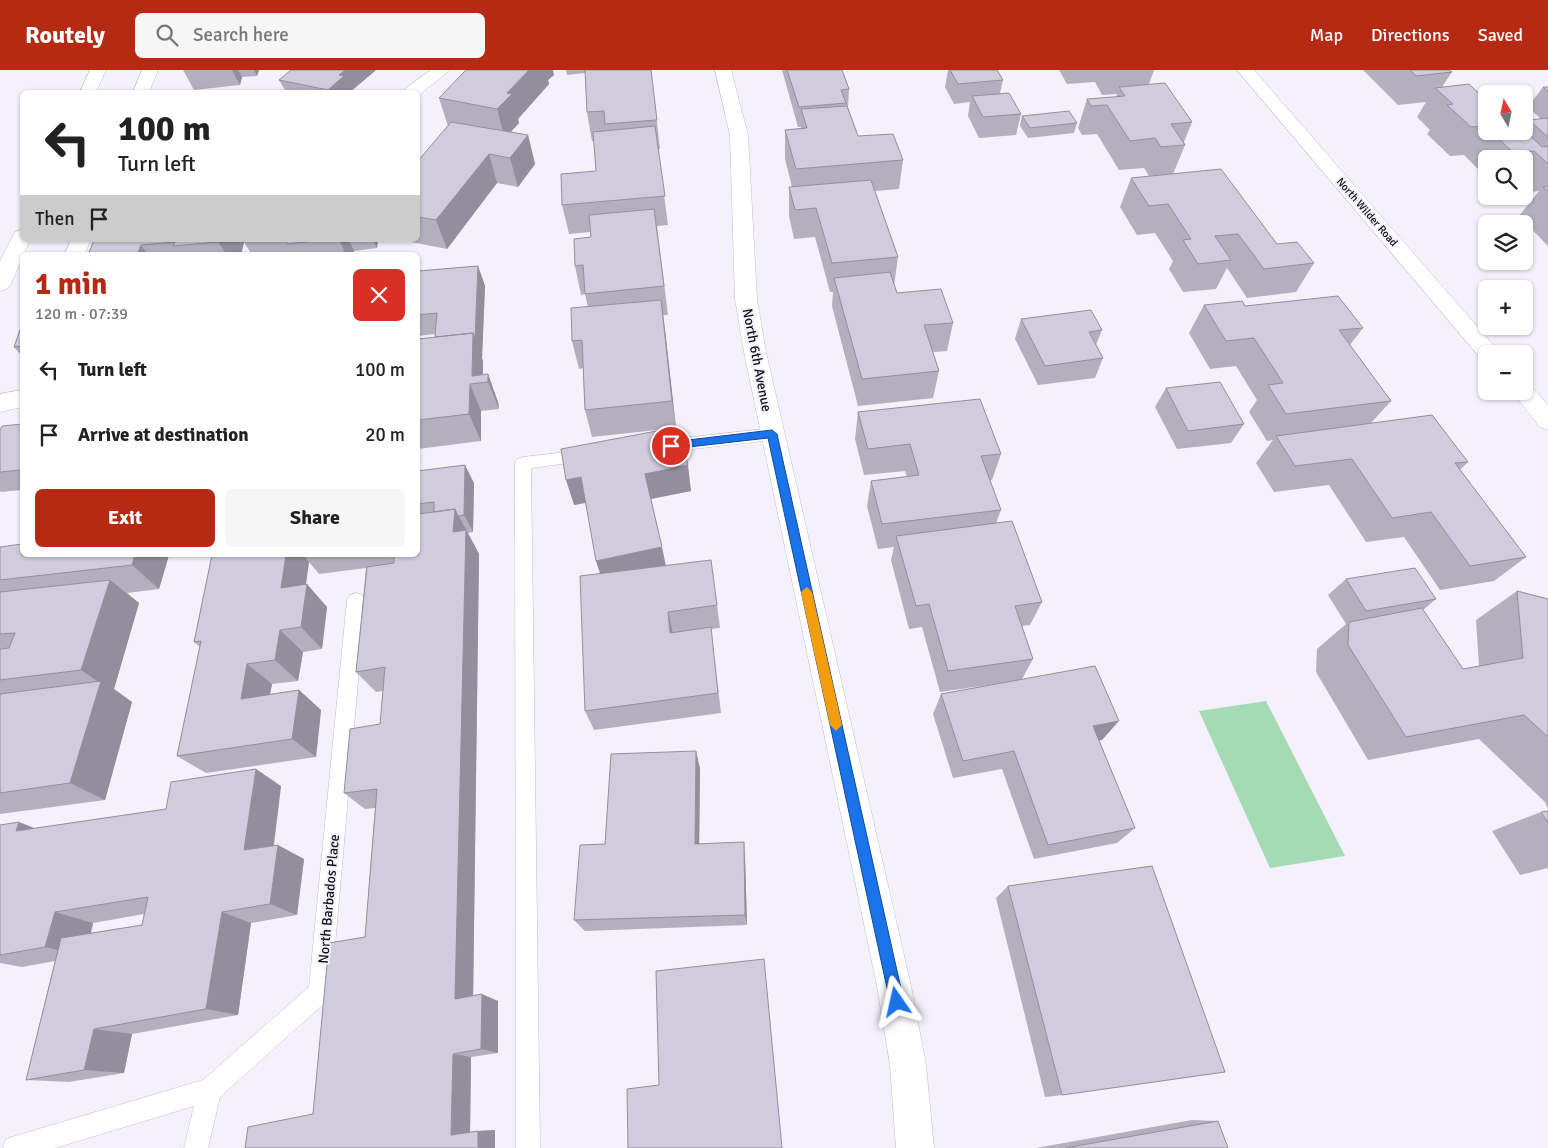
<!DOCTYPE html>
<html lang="en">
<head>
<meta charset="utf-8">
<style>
  :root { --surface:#fff; --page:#f6f6f6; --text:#222; --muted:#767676; --accent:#b62913 }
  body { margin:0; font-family:Signika,sans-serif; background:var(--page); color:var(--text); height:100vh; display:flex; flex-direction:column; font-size:19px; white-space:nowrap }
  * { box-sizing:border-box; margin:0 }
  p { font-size:16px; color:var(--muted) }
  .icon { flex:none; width:28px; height:28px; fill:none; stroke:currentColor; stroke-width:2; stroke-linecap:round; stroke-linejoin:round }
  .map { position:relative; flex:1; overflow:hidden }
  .details { position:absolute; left:20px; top:182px; width:400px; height:305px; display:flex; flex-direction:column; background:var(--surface); border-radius:8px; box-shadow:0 1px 4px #0004 }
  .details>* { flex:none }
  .banner { position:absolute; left:20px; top:20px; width:400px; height:152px; border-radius:8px; box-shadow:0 1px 4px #0004; background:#fff; color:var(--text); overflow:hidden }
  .needle { width:32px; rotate:351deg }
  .fabs { position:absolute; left:1478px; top:15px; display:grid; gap:10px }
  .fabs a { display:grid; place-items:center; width:55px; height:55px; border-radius:8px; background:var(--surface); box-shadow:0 1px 4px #0004; font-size:25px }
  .pin { position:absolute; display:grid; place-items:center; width:42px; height:42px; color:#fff; margin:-21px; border:2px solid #fff; border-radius:50%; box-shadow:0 1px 5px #0007 }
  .me { position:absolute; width:55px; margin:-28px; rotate:349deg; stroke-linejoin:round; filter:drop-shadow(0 0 4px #0008) }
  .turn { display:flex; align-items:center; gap:18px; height:105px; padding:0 15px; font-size:22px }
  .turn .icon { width:65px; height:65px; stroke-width:2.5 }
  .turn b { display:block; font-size:35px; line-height:42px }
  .then { display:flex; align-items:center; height:48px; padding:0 15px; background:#0003; gap:10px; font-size:19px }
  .round { display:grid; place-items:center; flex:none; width:52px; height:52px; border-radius:8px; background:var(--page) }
  .head { display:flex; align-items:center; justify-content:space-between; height:85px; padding:0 15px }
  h1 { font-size:30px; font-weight:700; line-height:38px; color:var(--accent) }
  .primary-button { display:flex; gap:10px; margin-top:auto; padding:10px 15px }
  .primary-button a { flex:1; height:58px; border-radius:8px; background:var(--accent); color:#fff; font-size:20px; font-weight:700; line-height:58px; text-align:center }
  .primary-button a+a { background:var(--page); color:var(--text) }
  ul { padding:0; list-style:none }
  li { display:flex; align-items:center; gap:15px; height:65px; padding:0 15px }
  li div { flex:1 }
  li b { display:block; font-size:19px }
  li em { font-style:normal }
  header { display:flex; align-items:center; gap:30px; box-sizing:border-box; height:70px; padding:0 25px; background:var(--accent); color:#fff }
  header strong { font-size:24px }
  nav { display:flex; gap:28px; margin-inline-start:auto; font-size:18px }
  .search { width:350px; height:45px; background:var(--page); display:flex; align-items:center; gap:12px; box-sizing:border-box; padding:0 18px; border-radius:8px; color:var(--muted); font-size:19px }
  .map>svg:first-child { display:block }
  .green { fill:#a4dbb5 }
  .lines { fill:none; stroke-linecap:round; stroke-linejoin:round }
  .service-casing { stroke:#c2bccf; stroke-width:1 }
  .minor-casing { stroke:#c2bccf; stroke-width:1 }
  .secondary-casing { stroke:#c2bccf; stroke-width:1 }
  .service { fill:#fff; fill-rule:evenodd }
  .minor { fill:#fff; fill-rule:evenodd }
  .secondary { fill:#fff; fill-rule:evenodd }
  .wall { fill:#b3afbe; fill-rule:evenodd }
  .shaded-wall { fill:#928e9b }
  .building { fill:#d0cbdd; stroke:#928e9b }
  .route { fill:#1a73e8; stroke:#114b97 }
  .slow { fill:#f59e0b }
  .labels { text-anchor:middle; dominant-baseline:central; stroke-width:4; stroke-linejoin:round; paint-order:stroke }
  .far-street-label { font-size:11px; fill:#110f15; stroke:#f4f1fd }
  .street-label { font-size:14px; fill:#110f15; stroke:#f4f1fd }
</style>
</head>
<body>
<header>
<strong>Routely</strong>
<div class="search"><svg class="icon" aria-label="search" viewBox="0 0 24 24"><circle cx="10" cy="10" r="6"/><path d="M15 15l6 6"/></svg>Search here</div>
<nav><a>Map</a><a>Directions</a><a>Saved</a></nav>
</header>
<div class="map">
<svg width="1548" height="1078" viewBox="0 0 1548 1078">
  <rect width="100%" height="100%" fill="#f4f1fd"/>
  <path class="green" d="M 1266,631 L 1345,786 L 1270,798 L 1199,641 Z"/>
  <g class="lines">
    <defs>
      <path id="service" d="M 772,358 L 777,360 L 780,364 L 777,368 L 772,370 L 658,383 L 653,381 L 650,377 L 653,373 L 658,371 Z
        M 585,380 L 591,382 L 593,386 L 591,390 L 531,398 L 540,1078 L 516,1078 L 515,393 L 517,389 L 523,387 Z
        M 356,523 L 362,525 L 365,530 L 331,922 L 328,930 L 220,1027 L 208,1078 L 184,1078 L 194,1036 L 55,1078 L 3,1078 L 6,1069 L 15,1066 L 203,1010 L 309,917 L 347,530 L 350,525 Z"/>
      <path id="minor" d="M 142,0 L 158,0 L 149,22 L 133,22 Z
        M 431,0 L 450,0 L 418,26 L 418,22 L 404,22 L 406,18 Z
        M 715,0 L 731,0 L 748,65 L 757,229 L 766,282 L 911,916 L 926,995 L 934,1078 L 896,1078 L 890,995 L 877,916 L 744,282 L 735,229 L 730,65 Z
        M 1237,0 L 1254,0 L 1501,284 L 1486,284 L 1486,291 L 1482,290 Z
        M 71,170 L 91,170 L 84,185 L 64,185 Z
        M 1524,313 L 1530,315 L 1548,335 L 1548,360 L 1540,357 L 1511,321 L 1524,321 Z
        M 22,320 L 22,337 L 0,342 L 0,324 Z"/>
      <path id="secondary" d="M 90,0 L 106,0 L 96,22 L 80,22 Z
        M 22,160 L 22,170 L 30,170 L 11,214 L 7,219 L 0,221 L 0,191 L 15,162 Z"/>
    </defs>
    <use href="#service" class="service-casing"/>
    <use href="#minor" class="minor-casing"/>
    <use href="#secondary" class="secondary-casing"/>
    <use href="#service" class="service"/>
    <use href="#minor" class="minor"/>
    <use href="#secondary" class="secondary"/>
  </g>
  <path class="wall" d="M 183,0 L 259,0 L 257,6 L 242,7 L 240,15 L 194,20 Z
    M 376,0 L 350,22 L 286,22 L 279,10 Z
    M 566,0 L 651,0 L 660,79 L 658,79 L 668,155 L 657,156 L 668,245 L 663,245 L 676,357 L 691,421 L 651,429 L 665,495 L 717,535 L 720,558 L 711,559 L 721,643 L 594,660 L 585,641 L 600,503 L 596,491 L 586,433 L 574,435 L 666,359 L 592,367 L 585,340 L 583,298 L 579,299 L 572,271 L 588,237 L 585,224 L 581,225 L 575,196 L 591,167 L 590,162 L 569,164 L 562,135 L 596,101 L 594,71 L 592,71 L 587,42 L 585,3 L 567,5 Z
    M 782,0 L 842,0 L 849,19 L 848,37 L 858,66 L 903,90 L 899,119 L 875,121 L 898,187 L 894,216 L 897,223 L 953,253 L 947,281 L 933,282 L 939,301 L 933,328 L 858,336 L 832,236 L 833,222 L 830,222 L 815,167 L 794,169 L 789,146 L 789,117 L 792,117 L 785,89 L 785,60 L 801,58 L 801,57 L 798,57 Z
    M 948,0 L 997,0 L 1003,10 L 1000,23 L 1021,44 L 1016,65 L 979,68 L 968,46 L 970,32 L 954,34 L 945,17 Z
    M 1059,0 L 1154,0 L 1149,14 L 1192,52 L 1184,72 L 1185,75 L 1173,104 L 1149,106 L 1144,98 L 1119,100 L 1097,64 L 1082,65 L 1078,58 L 1087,29 L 1116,27 L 1117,24 L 1102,25 L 1095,12 L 1067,14 Z
    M 1363,0 L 1449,0 L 1452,2 L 1442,17 L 1486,30 L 1486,61 L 1524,61 L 1524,57 L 1529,50 L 1541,49 L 1528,37 L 1543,17 L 1548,17 L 1548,176 L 1519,146 L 1539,121 L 1524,123 L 1524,89 L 1486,89 L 1486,107 L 1464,85 L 1450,86 L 1427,64 L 1430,60 L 1417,47 L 1426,32 L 1398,35 Z
    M 554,5 L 548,10 L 549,14 L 518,49 L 519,53 L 511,62 L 528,65 L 535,94 L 518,117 L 497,113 L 447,179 L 406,171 L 405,170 L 418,170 L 418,91 L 448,56 L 439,28 Z
    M 1022,46 L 1077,53 L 1074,63 L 1028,68 L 1020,56 Z
    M 1131,108 L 1277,174 L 1314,193 L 1296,222 L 1247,228 L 1227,198 L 1216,219 L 1183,222 L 1169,199 L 1173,191 L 1155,163 L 1137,165 L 1120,137 Z
    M 94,170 L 378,170 L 377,178 L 354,181 L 354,185 L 252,185 L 244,172 L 241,185 L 88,185 Z
    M 478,196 L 485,216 L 482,288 L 483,291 L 483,305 L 488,304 L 498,332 L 499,339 L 481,341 L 481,371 L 418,379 L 418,269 L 435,267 L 435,264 L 418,266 L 418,201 Z
    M 1204,235 L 1245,236 L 1363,258 L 1350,275 L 1391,331 L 1371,353 L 1468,392 L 1460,400 L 1526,487 L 1494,511 L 1440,520 L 1404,467 L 1366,472 L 1329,415 L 1274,422 L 1256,393 L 1273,370 L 1267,371 L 1249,342 L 1257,330 L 1236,296 L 1210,299 L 1189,263 Z
    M 1021,249 L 1102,260 L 1096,275 L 1103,288 L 1095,308 L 1038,315 L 1015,269 Z
    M 22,254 L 22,286 L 14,277 Z
    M 1166,318 L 1244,354 L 1231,373 L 1177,379 L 1155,337 Z
    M 858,342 L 1001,384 L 992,410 L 990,410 L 1001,440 L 996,453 L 1042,532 L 1030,555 L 1022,556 L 1033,589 L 1022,609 L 1102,670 L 1099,670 L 1135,758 L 1117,773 L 1034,789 L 1002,699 L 953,708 L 933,644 L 941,624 L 1002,613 L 940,622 L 922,557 L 909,559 L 891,490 L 894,477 L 878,479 L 867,436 L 871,411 L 907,407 L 905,401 L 864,405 L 855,369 Z
    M 22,354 L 22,420 L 1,422 L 0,421 L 0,360 Z
    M 418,401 L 474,413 L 473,462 L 468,463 L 479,484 L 473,926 L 498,931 L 498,983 L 471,987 L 470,1062 L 478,1061 L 495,1060 L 495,1078 L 245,1078 L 313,1044 L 365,867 L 375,738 L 365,739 L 344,723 L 380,654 L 383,621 L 376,622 L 356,602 L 366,498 L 319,504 L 309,492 L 306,514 L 327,537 L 322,579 L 303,582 L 298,611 L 272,614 L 270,624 L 299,620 L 321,640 L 316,687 L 206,703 L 177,686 L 200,577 L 194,572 L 212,485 L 418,485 Z
    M 0,477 L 169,485 L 159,519 L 127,523 L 139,533 L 114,619 L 132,632 L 105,730 L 0,744 Z
    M 1346,509 L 1436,529 L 1423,540 L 1463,599 L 1479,596 L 1476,550 L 1517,521 L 1548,529 L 1548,739 L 1545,732 L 1479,669 L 1368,690 L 1316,602 L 1317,579 L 1346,554 L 1328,525 Z
    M 696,681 L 700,699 L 699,774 L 745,786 L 747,855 L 585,861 L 574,850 L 605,774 Z
    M 281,716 L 274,776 L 304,789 L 297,845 L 251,853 L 238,945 L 132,964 L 124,1003 L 69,1012 L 26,1010 L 55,891 L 22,897 L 0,893 L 0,755 L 19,752 L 35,759 L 166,739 ZM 144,844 L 142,855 L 91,863 L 93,853 Z
    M 1548,741 L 1548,798 L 1520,805 L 1492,761 L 1541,742 Z
    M 1008,816 L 1062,1025 L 1045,1027 L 996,828 Z
    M 1192,1050 L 1218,1051 L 1228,1078 L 1036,1078 Z"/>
  <path class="shaded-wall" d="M 232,0 L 238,0 L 242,7 L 240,15 Z
    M 254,0 L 259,0 L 257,6 Z
    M 345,0 L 376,0 L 350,22 L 329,22 L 328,20 L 339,5 Z
    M 529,0 L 553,0 L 554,5 L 548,10 L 549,14 L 518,49 L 519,53 L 505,68 L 497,39 L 507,23 Z
    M 528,65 L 535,94 L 518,117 L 510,88 Z
    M 489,84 L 497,113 L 447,179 L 436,150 Z
    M 219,170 L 243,170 L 244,172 L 241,185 L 227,185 L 218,172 Z
    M 339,170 L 349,170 L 354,181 L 354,185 L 346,185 Z
    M 373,170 L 378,170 L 377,178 Z
    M 141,175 L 148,185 L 137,185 Z
    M 478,196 L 485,216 L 482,288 L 475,269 Z
    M 661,230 L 665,259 L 676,358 L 672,331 Z
    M 473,263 L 483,291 L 483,312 L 472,306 Z
    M 488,304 L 498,332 L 499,339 L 488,312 Z
    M 470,314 L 481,341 L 481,371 L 469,344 Z
    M 465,395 L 474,413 L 473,462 L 464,445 Z
    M 688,395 L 691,421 L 650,429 L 645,404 Z
    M 581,407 L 589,432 L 574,435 L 566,410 Z
    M 455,439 L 479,484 L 473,936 L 455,929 L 453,462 Z
    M 662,477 L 667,501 L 604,515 L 596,491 Z
    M 135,485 L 169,485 L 159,519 L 132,495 Z
    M 286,485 L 310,485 L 305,487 L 309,492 L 302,541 L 281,518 Z
    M 110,510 L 139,533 L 114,619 L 132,632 L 105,730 L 70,713 L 100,613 L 81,600 Z
    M 307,514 L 327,537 L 322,579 L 301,557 Z
    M 668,542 L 673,564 L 670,563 Z
    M 280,560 L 303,582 L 298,611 L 275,590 Z
    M 247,594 L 272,614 L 266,648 L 241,629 Z
    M 299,620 L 321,640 L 316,687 L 292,669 Z
    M 1119,651 L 1102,670 L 1078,675 L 1093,656 Z
    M 696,681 L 700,699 L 699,788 L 695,774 Z
    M 256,699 L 281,716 L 271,794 L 244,780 Z
    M 19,752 L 57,767 L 16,761 Z
    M 744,772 L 745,786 L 747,855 L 745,845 Z
    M 278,775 L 304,789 L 297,845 L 270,834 Z
    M 55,842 L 93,853 L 85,886 L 45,877 Z
    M 222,842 L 251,853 L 238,945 L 206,939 Z
    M 482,924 L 498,931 L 498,983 L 481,979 Z
    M 94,959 L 132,964 L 124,1003 L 84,1000 Z
    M 453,984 L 471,987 L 470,1064 L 451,1065 Z
    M 495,1060 L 495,1078 L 478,1078 L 478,1061 Z"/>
  <path class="building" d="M 291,0 L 345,0 L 339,5 L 344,6 L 328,20 L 279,10 Z
    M 466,0 L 529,0 L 507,23 L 512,24 L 497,39 L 439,28 Z
    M 585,0 L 651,0 L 657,50 L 605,54 L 604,41 L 587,42 Z
    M 787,0 L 842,0 L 849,19 L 841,20 L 846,33 L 799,37 Z
    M 950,0 L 997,0 L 1003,10 L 958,14 Z
    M 1410,0 L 1449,0 L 1452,2 L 1416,6 Z
    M 1165,13 L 1192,52 L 1171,54 L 1185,75 L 1161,77 L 1155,68 L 1130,71 L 1107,35 L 1091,36 L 1087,29 L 1125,26 L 1119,17 Z
    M 1469,14 L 1486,30 L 1486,58 L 1484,56 L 1471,57 L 1447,35 L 1453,34 L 1435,18 Z
    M 1543,17 L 1548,17 L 1548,22 Z
    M 1009,23 L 1021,44 L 983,47 L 972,26 Z
    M 847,36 L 858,66 L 893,64 L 903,90 L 796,99 L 785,60 L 807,58 L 801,39 Z
    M 1069,41 L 1077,53 L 1030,58 L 1022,46 Z
    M 1548,48 L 1548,67 L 1529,50 Z
    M 451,52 L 528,65 L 510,88 L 489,84 L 436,150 L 418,147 L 418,91 Z
    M 655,56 L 665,126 L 562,135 L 561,104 L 596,101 L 593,62 Z
    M 1524,60 L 1542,77 L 1548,76 L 1548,94 L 1534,81 L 1514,83 L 1490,61 L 1524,61 Z
    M 1221,99 L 1277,174 L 1297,172 L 1314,193 L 1264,199 L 1238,164 L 1215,166 L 1231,190 L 1198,194 L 1183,170 L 1191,169 L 1168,134 L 1149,136 L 1131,108 Z
    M 871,110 L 898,187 L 832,193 L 816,138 L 795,140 L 789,117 Z
    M 1548,116 L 1548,121 L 1543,117 Z
    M 654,139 L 664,216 L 585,224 L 583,195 L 575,196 L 574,169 L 591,167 L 589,145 Z
    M 94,170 L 219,170 L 218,172 L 173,176 L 175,172 L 141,175 L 137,185 L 88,185 Z
    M 287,170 L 323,170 L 287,174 Z
    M 478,196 L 475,269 L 473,263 L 435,267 L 437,243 L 418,245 L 418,201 Z
    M 890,202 L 897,223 L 941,219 L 953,253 L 924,255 L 939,301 L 862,309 L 834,208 Z
    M 1338,226 L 1363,258 L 1339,260 L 1391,331 L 1286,344 L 1268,315 L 1283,313 L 1254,268 L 1226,271 L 1204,235 L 1242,231 L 1245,236 Z
    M 661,230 L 672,331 L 585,340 L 582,270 L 572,271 L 571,238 Z
    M 1091,240 L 1102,260 L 1089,262 L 1103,288 L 1045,296 L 1021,249 Z
    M 22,254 L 22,276 L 14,277 Z
    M 473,263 L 472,306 L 488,304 L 488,312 L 470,314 L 469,344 L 418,350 L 418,269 Z
    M 1220,312 L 1244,354 L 1188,361 L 1166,318 Z
    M 980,329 L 1001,384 L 981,386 L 1001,440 L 882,454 L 871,411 L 919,405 L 910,374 L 868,379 L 858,342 Z
    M 1432,345 L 1468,392 L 1455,393 L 1526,487 L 1470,496 L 1431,442 L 1392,448 L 1352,389 L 1295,396 L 1276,366 Z
    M 22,354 L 22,400 L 0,402 L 0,360 L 2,356 Z
    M 678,357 L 688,395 L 645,404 L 662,477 L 596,491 L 581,407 L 566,410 L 561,379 Z
    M 465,395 L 464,445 L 458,446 L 455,439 L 434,442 L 434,432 L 418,434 L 418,401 Z
    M 455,439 L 453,462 L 466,460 L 455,929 L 482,924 L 481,979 L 453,984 L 451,1065 L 478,1061 L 478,1078 L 245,1078 L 248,1057 L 313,1044 L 329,873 L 365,867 L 377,719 L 344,723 L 350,659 L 380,654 L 385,597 L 356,602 L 367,497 L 394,493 L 394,485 L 418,485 L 418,444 Z
    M 1012,451 L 1042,532 L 1015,536 L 1033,589 L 948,601 L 929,534 L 916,536 L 896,466 Z
    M 22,474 L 22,485 L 135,485 L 132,495 L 0,510 L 0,477 Z
    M 212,485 L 286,485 L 281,518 L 307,514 L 301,557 L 280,560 L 275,590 L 247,594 L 241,629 L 299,620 L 292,669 L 177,686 L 201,571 L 194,572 Z
    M 305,485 L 321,485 L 305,487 Z
    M 711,490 L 717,535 L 668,542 L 670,563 L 711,557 L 718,623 L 585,641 L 580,506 Z
    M 1415,498 L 1436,529 L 1366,541 L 1346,509 Z
    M 110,510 L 81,600 L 0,610 L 0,579 L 9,578 L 15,563 L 0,564 L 0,522 Z
    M 1517,521 L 1548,529 L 1548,667 L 1524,645 L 1406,667 L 1348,575 L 1349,552 L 1422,538 L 1463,599 L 1523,588 Z
    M 1095,596 L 1119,651 L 1093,656 L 1135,758 L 1048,775 L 1014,681 L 963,691 L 941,624 Z
    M 101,611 L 70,713 L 0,723 L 0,624 Z
    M 696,681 L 695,774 L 744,772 L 745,845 L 574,850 L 580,775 L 605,774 L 611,684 Z
    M 256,699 L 244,780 L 278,775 L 270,834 L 222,842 L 206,939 L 94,959 L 84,1000 L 26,1010 L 61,868 L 142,855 L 148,827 L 55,842 L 45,877 L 0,885 L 0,755 L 19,752 L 16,761 L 166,739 L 171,712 Z
    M 1548,741 L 1548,753 L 1541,742 Z
    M 1152,796 L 1225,1002 L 1062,1025 L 1008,816 Z
    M 764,889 L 782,1078 L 628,1078 L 627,1019 L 659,1015 L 656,901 Z
    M 1218,1051 L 1228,1078 L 1065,1078 Z"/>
  <path class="route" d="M 772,360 L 777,364 L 904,932 L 902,937 L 897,939 L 892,937 L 890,932 L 768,368 L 671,379 L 666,376 L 671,372 Z"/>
  <path class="slow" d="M 807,517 L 812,522 L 842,655 L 836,661 L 830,655 L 801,522 Z"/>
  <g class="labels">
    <g class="far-street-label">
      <text transform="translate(1367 142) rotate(49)">North Wilder Road</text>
    </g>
    <g class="street-label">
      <text transform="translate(757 290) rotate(79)">North 6th Avenue</text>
      <text transform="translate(329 829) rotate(-85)">North Barbados Place</text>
    </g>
  </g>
</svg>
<div class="fabs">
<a><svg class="needle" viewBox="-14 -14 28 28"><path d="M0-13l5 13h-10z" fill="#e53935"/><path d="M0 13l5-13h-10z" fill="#767676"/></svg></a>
<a><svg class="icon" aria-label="search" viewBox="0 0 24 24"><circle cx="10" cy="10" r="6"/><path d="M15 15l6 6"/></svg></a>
<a><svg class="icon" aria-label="layers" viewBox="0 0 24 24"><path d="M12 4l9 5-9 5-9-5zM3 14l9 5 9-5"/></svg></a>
<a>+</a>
<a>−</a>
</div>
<div class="pin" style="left:671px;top:376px;background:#d93025"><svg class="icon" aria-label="arrive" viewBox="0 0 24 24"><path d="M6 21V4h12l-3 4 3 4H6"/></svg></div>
<svg class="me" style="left:897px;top:932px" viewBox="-20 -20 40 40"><path d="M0-17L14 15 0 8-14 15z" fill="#1a73e8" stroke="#fff" stroke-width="4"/></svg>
<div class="banner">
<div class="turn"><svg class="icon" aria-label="left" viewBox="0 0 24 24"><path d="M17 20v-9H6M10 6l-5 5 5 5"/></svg><div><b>100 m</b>Turn left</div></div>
<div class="then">Then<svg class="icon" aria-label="arrive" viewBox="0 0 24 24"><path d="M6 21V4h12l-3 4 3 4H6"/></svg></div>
</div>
<section class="details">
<div class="head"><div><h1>1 min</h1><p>120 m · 07:39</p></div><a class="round" style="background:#d93025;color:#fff"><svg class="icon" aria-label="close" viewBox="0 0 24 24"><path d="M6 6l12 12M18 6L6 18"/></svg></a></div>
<ul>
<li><svg class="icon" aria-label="left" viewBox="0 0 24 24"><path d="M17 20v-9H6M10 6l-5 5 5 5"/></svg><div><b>Turn left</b></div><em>100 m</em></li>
<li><svg class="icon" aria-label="arrive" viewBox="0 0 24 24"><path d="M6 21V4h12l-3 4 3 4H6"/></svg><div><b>Arrive at destination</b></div><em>20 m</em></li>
</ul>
<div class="primary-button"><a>Exit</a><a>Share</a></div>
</section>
</div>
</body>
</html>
